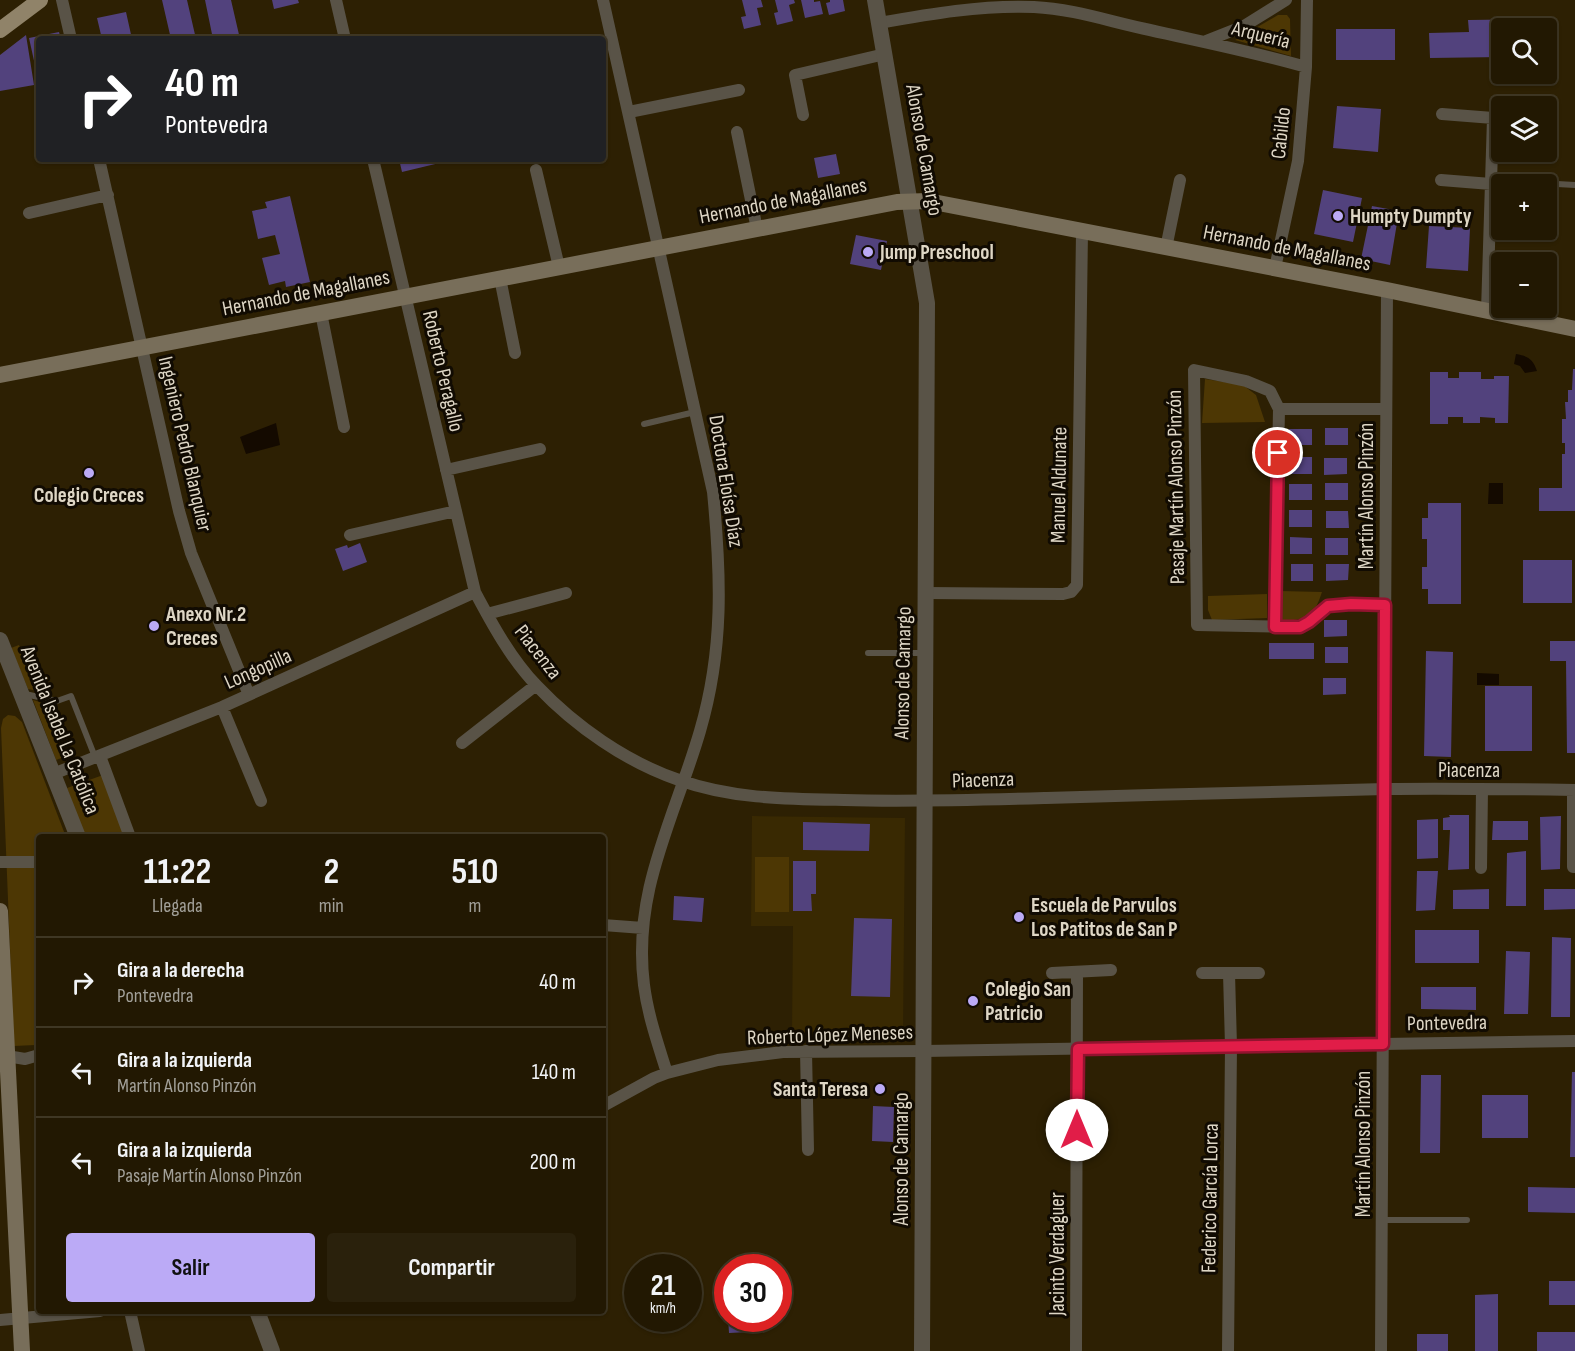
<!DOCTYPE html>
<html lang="es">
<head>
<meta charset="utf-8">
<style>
  :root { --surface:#221802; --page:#2a210c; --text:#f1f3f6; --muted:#a2a099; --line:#3f3724; --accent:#bbaaf6 }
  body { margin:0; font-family:"Sofia Sans Condensed",sans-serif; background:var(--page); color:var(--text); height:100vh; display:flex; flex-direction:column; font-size:22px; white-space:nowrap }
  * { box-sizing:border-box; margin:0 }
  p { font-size:20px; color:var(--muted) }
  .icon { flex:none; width:33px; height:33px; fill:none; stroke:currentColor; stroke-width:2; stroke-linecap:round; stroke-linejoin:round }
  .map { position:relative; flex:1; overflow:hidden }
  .panel { position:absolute; left:36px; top:834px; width:570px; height:480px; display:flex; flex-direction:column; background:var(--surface); border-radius:6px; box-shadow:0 2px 4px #0004,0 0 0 2px var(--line) }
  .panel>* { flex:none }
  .hud { position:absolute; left:36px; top:36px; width:570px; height:126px; border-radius:6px; box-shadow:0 2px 4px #0004,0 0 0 2px var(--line); background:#202124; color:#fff; overflow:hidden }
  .fabs { position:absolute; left:1491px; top:18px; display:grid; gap:12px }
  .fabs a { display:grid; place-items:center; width:66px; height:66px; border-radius:6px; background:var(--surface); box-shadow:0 2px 4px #0004,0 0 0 2px var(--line); font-size:30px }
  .speed { position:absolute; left:624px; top:1254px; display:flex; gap:12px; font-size:30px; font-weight:700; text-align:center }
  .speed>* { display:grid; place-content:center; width:78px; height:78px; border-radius:50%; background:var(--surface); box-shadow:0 2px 4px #0004,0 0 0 2px var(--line); line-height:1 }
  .speed small { font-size:15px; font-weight:400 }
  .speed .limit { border:9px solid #d22; background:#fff; color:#111 }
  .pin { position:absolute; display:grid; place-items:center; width:51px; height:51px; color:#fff; margin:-26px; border:3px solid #fff; border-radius:50%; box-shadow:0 2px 6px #0007 }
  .me { position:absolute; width:66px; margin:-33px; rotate:0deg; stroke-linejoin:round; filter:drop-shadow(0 0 4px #0008) }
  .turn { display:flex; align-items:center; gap:21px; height:126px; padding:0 30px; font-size:27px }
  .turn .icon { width:78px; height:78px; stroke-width:2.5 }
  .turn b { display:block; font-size:42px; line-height:51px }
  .eta { display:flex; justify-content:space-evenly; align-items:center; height:102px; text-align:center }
  .eta b { font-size:36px; font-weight:700; line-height:42px }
  .primary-button { display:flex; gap:12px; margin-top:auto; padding:12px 30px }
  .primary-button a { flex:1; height:69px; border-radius:6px; background:var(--accent); color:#111; font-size:24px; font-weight:700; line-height:69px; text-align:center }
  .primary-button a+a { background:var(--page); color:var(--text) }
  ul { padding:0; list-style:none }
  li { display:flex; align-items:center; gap:18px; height:90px; padding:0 30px; border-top:2px solid var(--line) }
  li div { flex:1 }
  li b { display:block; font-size:22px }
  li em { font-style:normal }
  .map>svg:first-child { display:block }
  .built { fill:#392902 }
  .green { fill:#4d3704 }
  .water { fill:#140a00 }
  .building { fill:#52427d }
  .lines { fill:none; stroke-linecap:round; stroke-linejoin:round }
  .service { stroke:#595347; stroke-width:6 }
  .minor { stroke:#595347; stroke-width:12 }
  .tertiary { stroke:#595347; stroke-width:16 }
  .secondary { stroke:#786e5a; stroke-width:16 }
  .primary { stroke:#908369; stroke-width:16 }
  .route-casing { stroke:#92132f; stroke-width:15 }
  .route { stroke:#e11d48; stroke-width:10 }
  .poi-dot { fill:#bbaaf6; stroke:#110b02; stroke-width:2 }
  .labels { text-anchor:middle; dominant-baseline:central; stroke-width:6; stroke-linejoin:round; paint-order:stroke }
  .street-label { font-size:21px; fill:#ded6c5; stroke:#110b02 }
  .poi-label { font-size:21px; font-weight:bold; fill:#ded6c5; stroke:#110b02; text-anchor:start }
</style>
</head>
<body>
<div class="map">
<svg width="1575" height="1351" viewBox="0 0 1575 1351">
  <rect width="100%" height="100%" fill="#2d2003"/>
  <path class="built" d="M 752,816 L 905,818 L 903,1035 L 792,1034 L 793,926 L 751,926 Z"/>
  <path class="green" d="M 1278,15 L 1287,15 L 1290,19 L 1291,56 L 1235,40 Z
    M 1205,379 L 1243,385 L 1256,395 L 1265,422 L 1202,423 Z
    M 1280,591 L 1322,592 C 1313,619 1308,619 1280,621 Z
    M 1267,594 L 1267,618 L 1212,620 L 1208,610 L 1208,596 Z
    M 19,645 L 38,691 L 28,689 L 11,648 Z
    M 33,700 L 43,703 L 64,757 L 56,760 Z
    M 8,715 L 15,716 L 22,722 L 66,837 L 39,837 L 39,1044 L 36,1045 L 14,1046 L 1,728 L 3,719 Z
    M 103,775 L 126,837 L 85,837 L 67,788 Z
    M 755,857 L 789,857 L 789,912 L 755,912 Z"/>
  <path class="water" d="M 1516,354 C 1528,356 1533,359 1537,371 L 1525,373 L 1520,366 L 1514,364 Z
    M 276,423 L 280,445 L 246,454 L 240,437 Z
    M 1489,483 L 1503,483 L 1503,504 L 1488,504 Z
    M 1477,673 L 1499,674 L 1499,685 L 1477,685 Z"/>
  <path class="building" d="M 162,0 L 187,0 L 196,39 L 171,39 Z
    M 205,0 L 231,0 L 240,39 L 213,39 Z
    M 272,0 L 298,0 L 299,3 L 274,9 Z
    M 742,0 L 761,0 L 763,7 L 757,8 L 761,25 L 744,29 L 741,17 L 746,16 Z
    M 775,0 L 794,0 L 795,3 L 789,5 L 793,21 L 777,25 L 774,13 L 778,12 Z
    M 801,0 L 814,0 L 814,2 L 820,1 L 823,14 L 805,18 Z
    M 830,0 L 843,0 L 845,11 L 829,15 L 826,3 L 830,2 Z
    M 126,12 L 132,39 L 102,39 L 97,18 Z
    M 1552,19 L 1553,57 L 1546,57 L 1546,28 L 1502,28 L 1502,57 L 1430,58 L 1429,33 L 1469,32 L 1468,20 Z
    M 1336,29 L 1395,29 L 1395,60 L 1336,60 Z
    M 59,32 L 61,39 L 39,39 L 38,79 L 29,38 Z
    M 26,35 L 34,85 L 0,91 L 0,55 Z
    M 1337,106 L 1381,109 L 1378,152 L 1333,148 Z
    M 836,154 L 840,174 L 818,178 L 814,158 Z
    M 399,159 L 452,159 L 452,160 L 402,172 Z
    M 1323,190 L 1362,198 L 1353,242 L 1314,234 Z
    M 290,196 L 310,282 L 286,287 L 285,281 L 269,285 L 262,258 L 280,254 L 275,235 L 258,239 L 252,211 L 267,208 L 265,202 Z
    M 1372,206 L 1399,211 L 1390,265 L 1361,259 Z
    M 1429,226 L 1470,228 L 1468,271 L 1426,268 Z
    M 856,235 L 887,241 L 881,270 L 850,264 Z
    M 1573,369 L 1575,369 L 1575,511 L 1539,511 L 1539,488 L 1562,488 L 1562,454 L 1565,454 L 1565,443 L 1562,443 L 1562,419 L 1566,419 L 1565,402 L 1568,402 L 1568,390 L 1572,390 Z
    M 1430,372 L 1448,372 L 1448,378 L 1459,378 L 1459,372 L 1481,372 L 1481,379 L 1494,379 L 1494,376 L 1509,376 L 1508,423 L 1495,423 L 1495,418 L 1480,417 L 1480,423 L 1463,423 L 1463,417 L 1448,417 L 1448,424 L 1430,424 Z
    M 1325,428 L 1348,428 L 1348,445 L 1325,445 Z
    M 1289,429 L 1312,429 L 1312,445 L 1289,445 Z
    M 1290,457 L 1312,457 L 1312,474 L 1290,474 Z
    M 1324,458 L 1347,458 L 1347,474 L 1324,475 Z
    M 1325,483 L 1348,483 L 1348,500 L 1325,500 Z
    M 1289,484 L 1312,484 L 1312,500 L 1289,500 Z
    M 1428,503 L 1461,503 L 1461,604 L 1428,604 L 1428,589 L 1422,589 L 1422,567 L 1427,567 L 1427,539 L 1422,539 L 1422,518 L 1428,518 Z
    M 1289,510 L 1312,510 L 1312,527 L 1289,527 Z
    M 1326,511 L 1348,511 L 1349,528 L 1326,528 Z
    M 1290,537 L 1312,538 L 1312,554 L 1290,554 Z
    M 1325,538 L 1348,538 L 1348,555 L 1325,555 Z
    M 360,543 L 367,562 L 343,571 L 335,549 L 347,545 L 348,548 Z
    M 1523,560 L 1572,560 L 1572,603 L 1523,603 Z
    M 1291,564 L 1313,564 L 1313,581 L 1291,581 Z
    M 1326,564 L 1349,564 L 1348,580 L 1326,581 Z
    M 1324,620 L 1347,620 L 1347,636 L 1324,637 Z
    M 1550,641 L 1575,641 L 1575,753 L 1567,753 L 1566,661 L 1550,661 Z
    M 1269,643 L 1314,643 L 1314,659 L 1269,659 Z
    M 1325,647 L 1348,647 L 1348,663 L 1325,663 Z
    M 1426,651 L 1453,652 L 1451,757 L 1424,756 Z
    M 1323,678 L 1346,678 L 1346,694 L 1323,695 Z
    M 1485,686 L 1532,686 L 1532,751 L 1485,751 Z
    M 1449,815 L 1469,815 L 1469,869 L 1448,870 L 1450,830 L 1443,830 L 1443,818 L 1450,817 Z
    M 1561,816 L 1560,869 L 1541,870 L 1540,817 Z
    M 1438,819 L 1438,858 L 1417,859 L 1417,820 Z
    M 1493,821 L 1528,821 L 1528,840 L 1492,840 Z
    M 803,822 L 870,824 L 869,851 L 803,850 Z
    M 1526,851 L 1526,906 L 1506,906 L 1507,853 Z
    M 793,861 L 816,861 L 816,894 L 811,894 L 812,911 L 793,911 Z
    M 1417,871 L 1438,871 L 1435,910 L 1416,911 Z
    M 1489,889 L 1489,909 L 1453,909 L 1453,890 Z
    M 1544,889 L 1575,889 L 1575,909 L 1544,910 Z
    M 674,896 L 704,898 L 702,922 L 673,920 Z
    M 854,918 L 892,919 L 890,997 L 851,996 Z
    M 1415,930 L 1479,930 L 1479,963 L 1415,963 Z
    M 1552,937 L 1571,938 L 1570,1017 L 1551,1017 Z
    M 1506,951 L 1530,952 L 1528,1014 L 1504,1014 Z
    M 1421,987 L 1476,987 L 1476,1010 L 1421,1009 Z
    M 1572,1072 L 1575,1072 L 1575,1157 L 1570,1157 Z
    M 1421,1075 L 1441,1075 L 1440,1153 L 1420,1153 Z
    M 1482,1095 L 1528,1095 L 1528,1138 L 1482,1138 Z
    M 873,1106 L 894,1107 L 893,1142 L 872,1141 Z
    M 1528,1187 L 1575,1188 L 1575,1213 L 1528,1212 Z
    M 1549,1281 L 1575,1281 L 1575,1305 L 1549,1305 Z
    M 1498,1294 L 1498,1351 L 1475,1351 L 1475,1295 Z
    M 728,1318 L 749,1318 L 749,1332 L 729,1333 Z
    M 1537,1332 L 1575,1332 L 1575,1351 L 1537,1351 Z
    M 1417,1334 L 1448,1334 L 1448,1351 L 1417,1351 Z"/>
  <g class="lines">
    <path class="service" d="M 1557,184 L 1575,185
      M 644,424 L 695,412
      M 868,653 L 924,653
      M 25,694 L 57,701 L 71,696 L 95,757
      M 1382,1220 L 1467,1220"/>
    <path class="minor" d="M 62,0 L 71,39
      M 336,0 L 345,39
      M 603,0 L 713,492 C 721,575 724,649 700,731 C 675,817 632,891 644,985 C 648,1016 658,1044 667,1073
      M 879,23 C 930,14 981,5 1034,7 C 1074,9 1111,22 1150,30 C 1203,42 1254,52 1306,67
      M 1206,41 L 1244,26 L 1286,0
      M 629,112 L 739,90
      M 1442,114 L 1493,118 L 1487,311
      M 803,115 L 795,75 L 885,54
      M 737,132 L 757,229
      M 99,159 L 179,511 L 191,553 L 249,695
      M 373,159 L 475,592 C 492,624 511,659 537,686 C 575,726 626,762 679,780 C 732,799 788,799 844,800 C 911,802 978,800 1046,798 C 1159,795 1272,791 1385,789 C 1448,788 1512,789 1575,790
      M 536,170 L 559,267
      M 1441,180 L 1491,184
      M 29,213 L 108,195
      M 1166,248 L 1180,180
      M 1275,268 L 1298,161 L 1306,67 L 1307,0
      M 500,278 L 515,353
      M 321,313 L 344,427
      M 1279,409 L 1386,409
      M 446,470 L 540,449
      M 350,535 L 456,511
      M 926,593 L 1063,594 L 1071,592 L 1077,585 L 1082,232
      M 487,614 L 566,593
      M 1275,627 L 1279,409 L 1270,391 L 1246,381 L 1194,370 L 1197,625 L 1300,627 L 1309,622 L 1328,606 L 1351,604 L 1385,605
      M 222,707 L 261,801
      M 462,743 L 536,685
      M 100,756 L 130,837
      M 53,774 L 222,707 L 475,592
      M 1573,790 L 1573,867 L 1575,867
      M 0,862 L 39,862
      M 1481,868 L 1482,789
      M 603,925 L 643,928
      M 1052,973 L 1111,970
      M 1202,973 L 1259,973
      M 806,1051 L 808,1150
      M 1,1055 L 25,1059 L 39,1055
      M 603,1106 L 654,1078 L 667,1073 L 718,1060 L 783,1052 L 924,1051 L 1575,1041
      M 130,1311 L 139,1351
      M 0,1320 L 100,1311
      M 1076,1351 L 1077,973
      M 1228,1351 L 1231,1046 L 1229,973
      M 1381,1351 L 1387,290"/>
    <path class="tertiary" d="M 875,0 L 927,303 L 922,1351
      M 0,640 L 78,837
      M 257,1311 L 272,1351"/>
    <path class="secondary" d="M 0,375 L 897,202 L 928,201 L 1387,290 L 1575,329
      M 0,911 L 22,1351"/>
    <path class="primary" d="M 0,30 L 40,0"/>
  </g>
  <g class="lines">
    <defs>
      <path id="route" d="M 1077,1130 L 1078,1049 L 1383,1044 L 1385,605 L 1351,604 L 1328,606 L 1309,622 L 1300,627 L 1275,627 L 1278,453"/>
    </defs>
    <use href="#route" class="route-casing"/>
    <use href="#route" class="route"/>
  </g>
  <g class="poi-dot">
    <circle cx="1338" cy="216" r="6"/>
    <circle cx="868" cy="252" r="6"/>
    <circle cx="89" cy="473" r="6"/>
    <circle cx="154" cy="626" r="6"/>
    <circle cx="1019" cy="917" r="6"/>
    <circle cx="973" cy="1001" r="6"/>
    <circle cx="880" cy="1089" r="6"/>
  </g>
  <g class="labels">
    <g class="street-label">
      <text transform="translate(1261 35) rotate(14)">Arquería</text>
      <text transform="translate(1281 133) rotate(-84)">Cabildo</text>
      <text transform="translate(924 150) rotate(80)">Alonso de Camargo</text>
      <text transform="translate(783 201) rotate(-11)">Hernando de Magallanes</text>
      <text transform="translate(1287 248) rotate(11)">Hernando de Magallanes</text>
      <text transform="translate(306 293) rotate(-11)">Hernando de Magallanes</text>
      <text transform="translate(443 371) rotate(77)">Roberto Peragallo</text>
      <text transform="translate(185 444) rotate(77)">Ingeniero Pedro Blanquier</text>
      <text transform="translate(726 481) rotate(81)">Doctora Eloísa Díaz</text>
      <text transform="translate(1059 485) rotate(-89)">Manuel Aldunate</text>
      <text transform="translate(1176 487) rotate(-91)">Pasaje Martín Alonso Pinzón</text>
      <text transform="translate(1366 496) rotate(-90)">Martín Alonso Pinzón</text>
      <text transform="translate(538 652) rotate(52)">Piacenza</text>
      <text transform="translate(258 669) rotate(-24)">Longopilla</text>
      <text transform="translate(903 673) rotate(-89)">Alonso de Camargo</text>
      <text transform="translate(60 730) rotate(68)">Avenida Isabel La Católica</text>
      <text x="1469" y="770">Piacenza</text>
      <text transform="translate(983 780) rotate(-2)">Piacenza</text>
      <text transform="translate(1447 1023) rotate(-1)">Pontevedra</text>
      <text transform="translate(830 1035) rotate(-2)">Roberto López Meneses</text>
      <text transform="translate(1363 1144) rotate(-90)">Martín Alonso Pinzón</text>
      <text transform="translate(901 1159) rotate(-90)">Alonso de Camargo</text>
      <text transform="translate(1210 1198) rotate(-89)">Federico García Lorca</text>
      <text transform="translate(1057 1254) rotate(-90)">Jacinto Verdaguer</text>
    </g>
    <g class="poi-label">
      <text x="1350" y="216">Humpty Dumpty</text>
      <text x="880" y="252">Jump Preschool</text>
      <text x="89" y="495" text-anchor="middle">Colegio Creces</text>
      <text x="166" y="614">Anexo Nr.2<tspan x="166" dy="24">Creces</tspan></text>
      <text x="1031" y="905">Escuela de Parvulos<tspan x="1031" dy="24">Los Patitos de San P</tspan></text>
      <text x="985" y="989">Colegio San<tspan x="985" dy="24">Patricio</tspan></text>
      <text x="868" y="1089" text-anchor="end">Santa Teresa</text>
    </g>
  </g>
</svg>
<div class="fabs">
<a><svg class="icon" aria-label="search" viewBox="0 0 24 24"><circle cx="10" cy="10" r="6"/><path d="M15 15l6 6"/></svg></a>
<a><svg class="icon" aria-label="layers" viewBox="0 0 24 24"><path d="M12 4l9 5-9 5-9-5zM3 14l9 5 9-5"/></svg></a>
<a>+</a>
<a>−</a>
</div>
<div class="speed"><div>21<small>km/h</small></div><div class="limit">30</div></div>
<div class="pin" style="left:1278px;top:453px;background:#d93025"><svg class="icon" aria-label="arrive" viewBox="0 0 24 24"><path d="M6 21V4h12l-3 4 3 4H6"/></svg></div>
<svg class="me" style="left:1077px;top:1130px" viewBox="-20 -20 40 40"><circle r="19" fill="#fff"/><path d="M0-13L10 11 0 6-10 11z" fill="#e11d48"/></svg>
<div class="hud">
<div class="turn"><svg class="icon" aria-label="right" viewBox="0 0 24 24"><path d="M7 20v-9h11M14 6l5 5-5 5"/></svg><div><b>40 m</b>Pontevedra</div></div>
</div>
<section class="panel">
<div class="eta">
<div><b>11:22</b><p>Llegada</p></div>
<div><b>2</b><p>min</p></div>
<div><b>510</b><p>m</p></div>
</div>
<ul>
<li><svg class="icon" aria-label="right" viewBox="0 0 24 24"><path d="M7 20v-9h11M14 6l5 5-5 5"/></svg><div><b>Gira a la derecha</b><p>Pontevedra</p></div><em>40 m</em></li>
<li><svg class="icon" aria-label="left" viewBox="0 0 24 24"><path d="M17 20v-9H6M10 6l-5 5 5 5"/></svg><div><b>Gira a la izquierda</b><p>Martín Alonso Pinzón</p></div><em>140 m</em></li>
<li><svg class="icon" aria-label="left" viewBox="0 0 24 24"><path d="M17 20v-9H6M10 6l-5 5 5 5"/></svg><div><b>Gira a la izquierda</b><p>Pasaje Martín Alonso Pinzón</p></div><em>200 m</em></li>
</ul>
<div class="primary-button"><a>Salir</a><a>Compartir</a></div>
</section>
</div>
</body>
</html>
